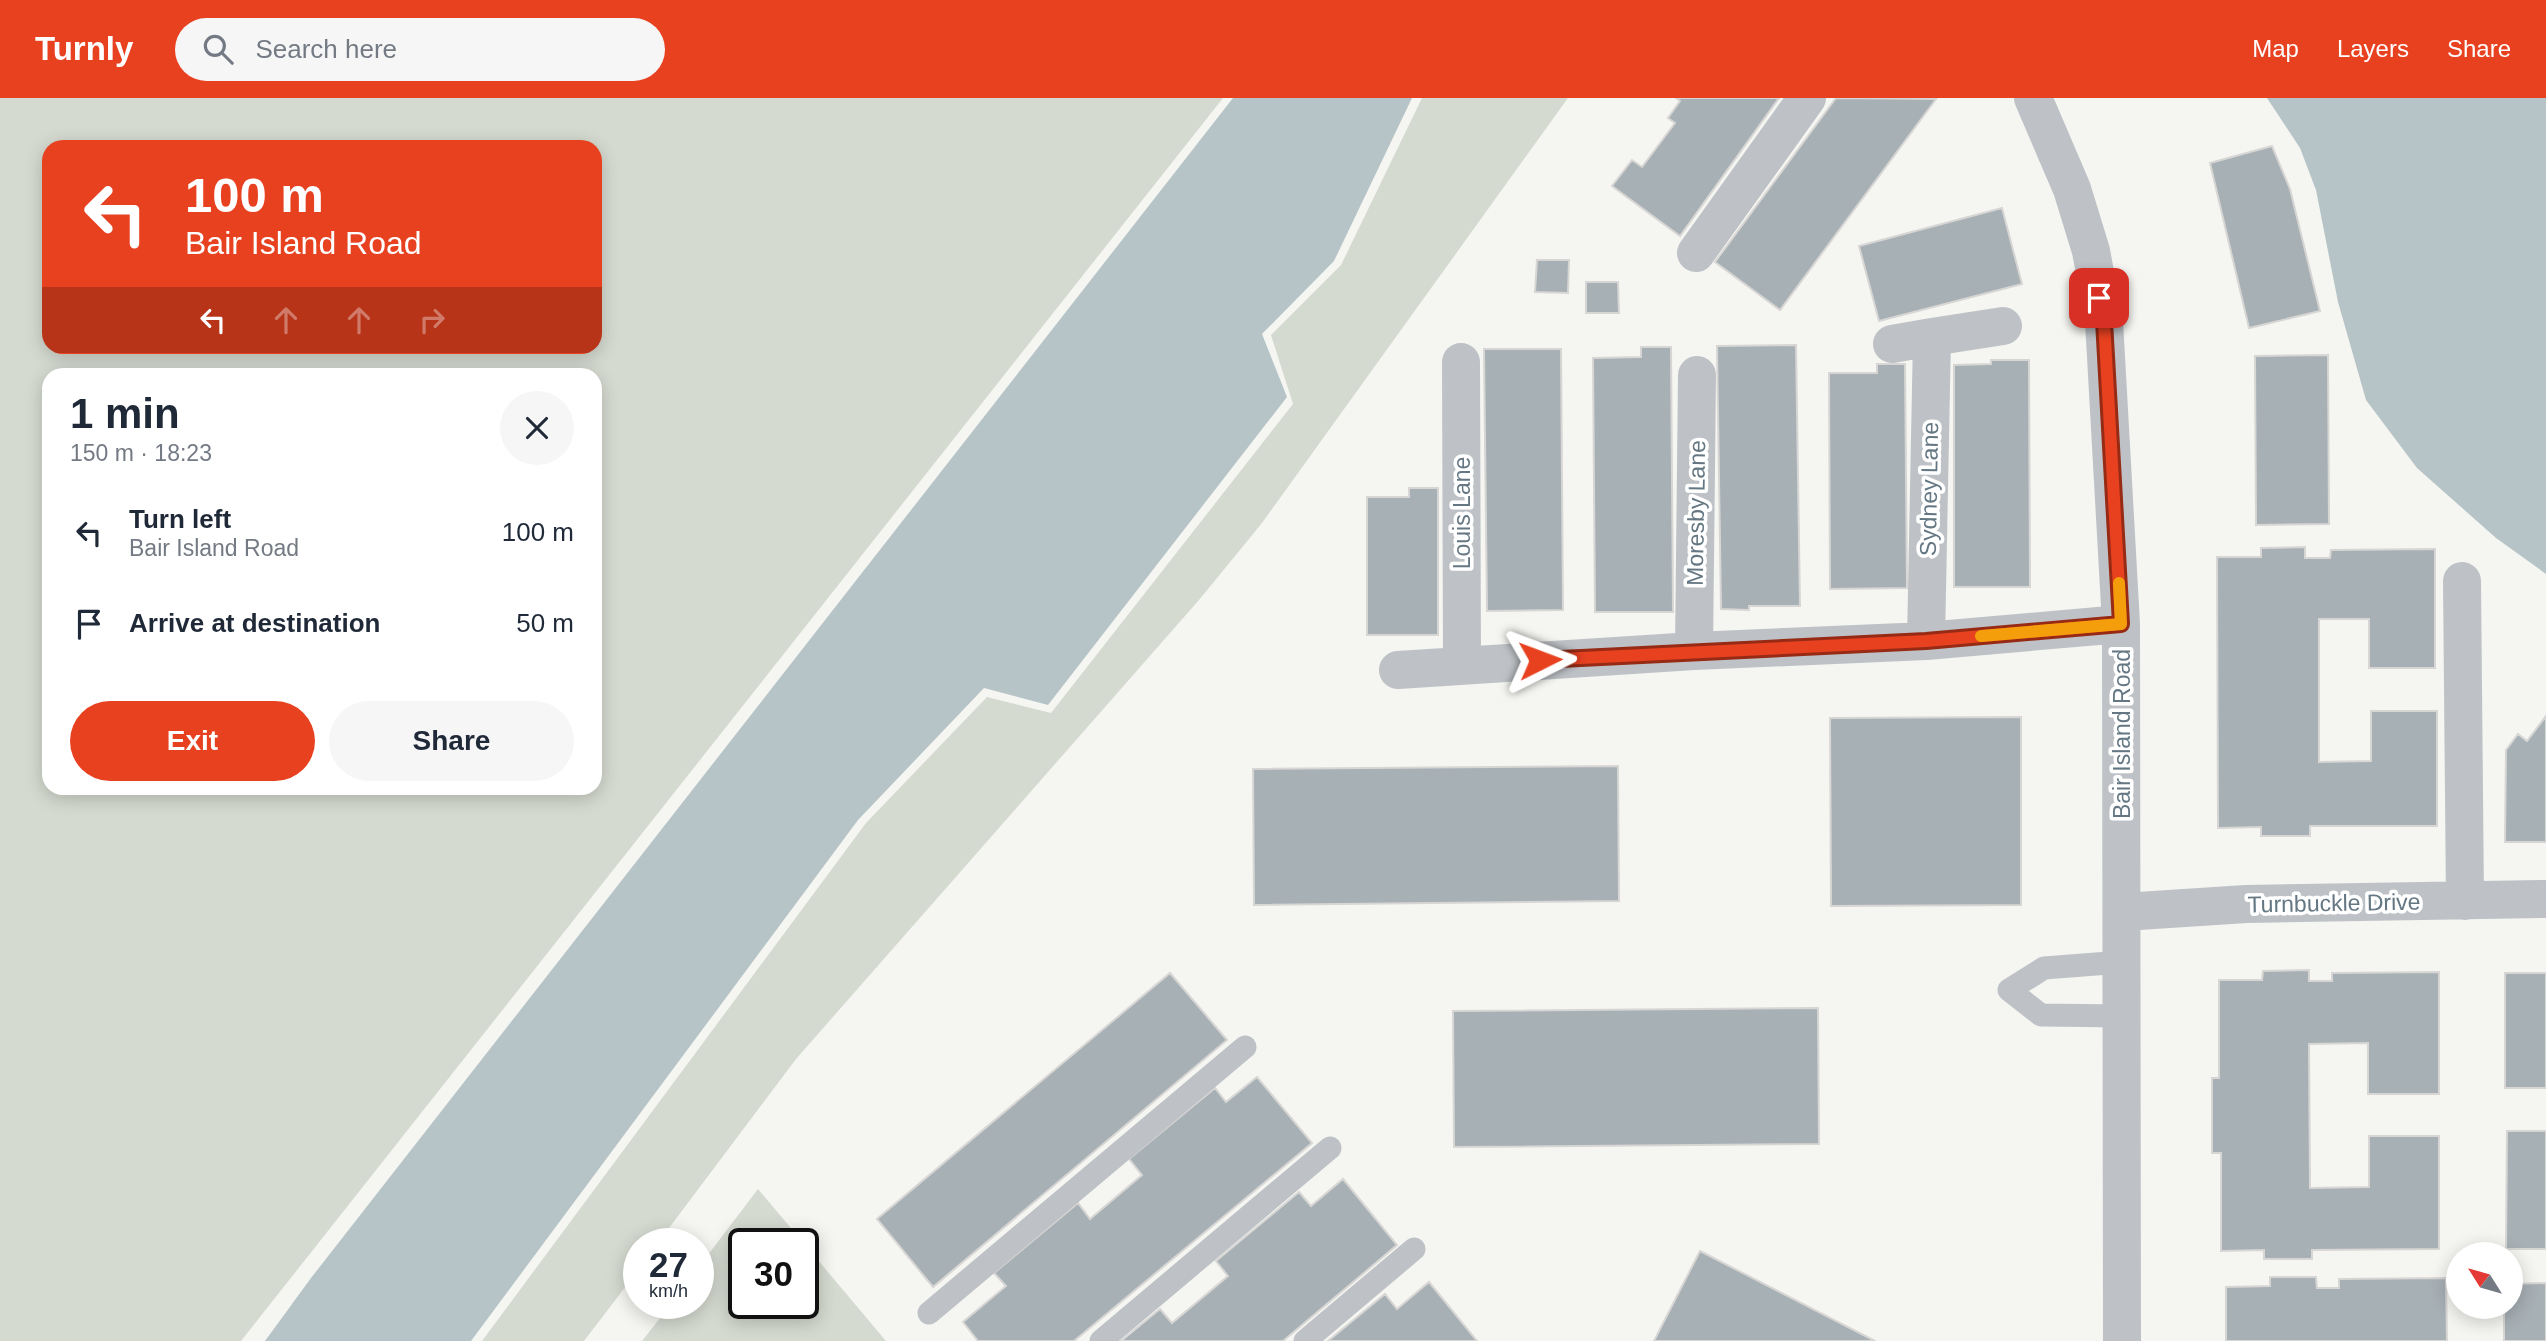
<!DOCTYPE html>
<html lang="en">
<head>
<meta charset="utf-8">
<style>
  :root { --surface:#fff; --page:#f6f6f7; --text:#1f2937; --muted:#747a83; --accent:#e74120 }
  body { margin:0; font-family:Helvetica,sans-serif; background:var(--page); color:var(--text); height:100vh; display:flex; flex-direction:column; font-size:26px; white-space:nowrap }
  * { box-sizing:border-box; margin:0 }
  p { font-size:23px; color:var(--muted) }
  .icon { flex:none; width:38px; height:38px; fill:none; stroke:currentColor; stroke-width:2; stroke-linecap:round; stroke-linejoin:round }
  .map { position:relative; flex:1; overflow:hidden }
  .sheet { position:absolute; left:42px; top:270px; width:560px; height:427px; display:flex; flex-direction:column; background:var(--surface); border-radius:21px; box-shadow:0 4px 18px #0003 }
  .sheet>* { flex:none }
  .top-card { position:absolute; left:42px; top:42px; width:560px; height:214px; border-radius:21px; box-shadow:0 4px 18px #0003; background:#e74120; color:#fff; overflow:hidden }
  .needle { width:46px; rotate:307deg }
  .buttons { position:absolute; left:2446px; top:1144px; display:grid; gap:14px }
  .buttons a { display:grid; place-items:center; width:77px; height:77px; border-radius:50%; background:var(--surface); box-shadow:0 4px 18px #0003; font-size:35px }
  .speed { position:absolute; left:623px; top:1130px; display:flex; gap:14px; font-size:35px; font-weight:700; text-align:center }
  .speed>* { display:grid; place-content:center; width:91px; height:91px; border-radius:50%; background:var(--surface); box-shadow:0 4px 18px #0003; line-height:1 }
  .speed small { font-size:18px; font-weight:400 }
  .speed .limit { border:4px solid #111; border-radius:10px; background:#fff; color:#111 }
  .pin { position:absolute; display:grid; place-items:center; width:60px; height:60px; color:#fff; margin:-30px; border-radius:14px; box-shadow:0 4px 10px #0006 }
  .me { position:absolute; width:77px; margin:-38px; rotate:87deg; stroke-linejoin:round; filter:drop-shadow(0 0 5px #0008) }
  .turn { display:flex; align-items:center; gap:24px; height:147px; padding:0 28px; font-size:32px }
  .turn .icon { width:91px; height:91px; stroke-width:2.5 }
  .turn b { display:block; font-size:49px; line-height:60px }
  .lanes { display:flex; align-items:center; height:66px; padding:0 28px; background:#0003; justify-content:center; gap:35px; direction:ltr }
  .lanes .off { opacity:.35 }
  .round { display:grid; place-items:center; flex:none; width:74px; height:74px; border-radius:37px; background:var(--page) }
  .overview { display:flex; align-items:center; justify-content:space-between; height:119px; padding:0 28px }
  h1 { font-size:42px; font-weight:800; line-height:52px }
  .cta { display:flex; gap:14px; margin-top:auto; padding:14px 28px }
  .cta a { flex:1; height:80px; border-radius:42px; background:var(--accent); color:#fff; font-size:28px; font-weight:800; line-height:80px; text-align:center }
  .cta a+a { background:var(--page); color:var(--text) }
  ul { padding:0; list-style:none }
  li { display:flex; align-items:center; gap:21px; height:91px; padding:0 28px }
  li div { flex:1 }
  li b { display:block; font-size:26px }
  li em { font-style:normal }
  header { display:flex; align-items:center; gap:42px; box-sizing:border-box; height:98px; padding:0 35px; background:var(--accent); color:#fff }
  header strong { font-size:33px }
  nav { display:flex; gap:38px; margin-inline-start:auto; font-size:24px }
  .search { width:490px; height:63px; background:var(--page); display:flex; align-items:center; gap:18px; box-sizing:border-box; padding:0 24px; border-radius:38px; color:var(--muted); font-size:26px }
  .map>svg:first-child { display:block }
  .green { fill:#d5dad0; fill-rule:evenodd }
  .water { fill:#b6c4c7 }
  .building { fill:#a7b0b5; stroke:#d7d6d4; stroke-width:2 }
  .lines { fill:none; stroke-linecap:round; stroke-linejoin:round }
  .lane { stroke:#bec2c6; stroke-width:23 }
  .street { stroke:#bec2c6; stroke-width:38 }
  .route-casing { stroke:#962a15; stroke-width:18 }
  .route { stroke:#e74120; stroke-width:12 }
  .slow { stroke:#f59e0b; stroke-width:12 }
  .labels { text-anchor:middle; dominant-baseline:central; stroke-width:7; stroke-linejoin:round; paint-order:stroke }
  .street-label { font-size:23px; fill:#647783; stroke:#fff }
</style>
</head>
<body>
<header>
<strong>Turnly</strong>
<div class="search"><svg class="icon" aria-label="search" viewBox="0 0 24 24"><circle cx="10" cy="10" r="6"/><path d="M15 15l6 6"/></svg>Search here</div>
<nav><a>Map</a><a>Layers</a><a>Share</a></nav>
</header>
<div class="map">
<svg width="2546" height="1243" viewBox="0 0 2546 1243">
  <rect width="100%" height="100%" fill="#f5f5f1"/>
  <path class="green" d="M 0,0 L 1223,0 L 241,1243 L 0,1243 ZM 49,49 L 595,49 L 595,248 L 49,248 ZM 49,276 L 595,276 L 595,690 L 49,690 Z
    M 1422,0 L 1568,0 L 1262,425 L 1199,502 L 796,961 L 657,1146 L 639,1146 L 639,1171 L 584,1243 L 482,1243 L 866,725 L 987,599 L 1051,615 L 1293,306 L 1271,237 L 1341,167 Z
    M 758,1091 L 886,1243 L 642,1243 L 671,1206 L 698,1206 L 698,1170 ZM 744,1146 L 803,1146 L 803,1206 L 744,1206 Z"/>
  <path class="water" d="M 1233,0 L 1412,0 L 1334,163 L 1262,236 L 1287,299 L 1048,607 L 984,590 L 858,722 L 471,1243 L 265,1243 L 311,1180 Z
    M 2267,0 L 2546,0 L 2546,476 L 2496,440 L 2417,370 L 2366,302 L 2338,204 L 2316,92 L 2300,50 Z"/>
  <path class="building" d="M 1676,0 L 1779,0 L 1680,138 L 1612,88 L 1632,62 L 1642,69 L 1675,25 L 1668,20 L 1680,3 Z
    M 1836,0 L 1936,1 L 1780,212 L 1715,164 Z
    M 2272,48 L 2290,91 L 2320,213 L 2249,230 L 2210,65 Z
    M 2002,110 L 2022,186 L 1879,223 L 1859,148 Z
    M 1537,162 L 1569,162 L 1568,195 L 1535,194 Z
    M 1586,184 L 1618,184 L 1619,215 L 1586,215 Z
    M 1796,247 L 1800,508 L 1749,508 L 1749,512 L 1721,511 L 1717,248 Z
    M 1641,249 L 1671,249 L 1673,514 L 1595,514 L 1593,260 L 1641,259 Z
    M 1484,251 L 1561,251 L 1563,512 L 1487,513 Z
    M 2328,257 L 2329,426 L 2256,427 L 2255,258 Z
    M 1991,262 L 2029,262 L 2030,489 L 1954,489 L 1954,267 L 1991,266 Z
    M 1877,266 L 1905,266 L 1907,490 L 1830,491 L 1829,275 L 1877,275 Z
    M 1409,390 L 1438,390 L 1438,537 L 1367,537 L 1367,399 L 1409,399 Z
    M 2305,449 L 2305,460 L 2330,460 L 2331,452 L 2435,451 L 2435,570 L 2369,570 L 2369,521 L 2319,521 L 2319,664 L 2371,663 L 2371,613 L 2437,613 L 2437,728 L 2310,728 L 2310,738 L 2261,738 L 2261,729 L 2218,730 L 2217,459 L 2261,459 L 2261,450 Z
    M 2546,618 L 2546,744 L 2505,744 L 2506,652 L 2518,636 L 2527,643 Z
    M 2021,619 L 2021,807 L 1831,808 L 1830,620 Z
    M 1618,668 L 1619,803 L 1254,807 L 1253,671 Z
    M 2309,872 L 2309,883 L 2332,883 L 2332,875 L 2439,874 L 2439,996 L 2368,996 L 2368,945 L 2309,946 L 2310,1090 L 2369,1089 L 2369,1038 L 2439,1038 L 2439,1151 L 2312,1152 L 2312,1161 L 2264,1161 L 2264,1152 L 2221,1153 L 2221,1055 L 2212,1055 L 2212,980 L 2219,980 L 2219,882 L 2262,882 L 2263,873 Z
    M 1170,875 L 1227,942 L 933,1189 L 877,1121 Z
    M 2505,875 L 2546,875 L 2546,990 L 2505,990 Z
    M 1818,910 L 1819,1046 L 1454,1049 L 1453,913 Z
    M 1257,979 L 1312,1045 L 1074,1243 L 978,1243 L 963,1224 L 1006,1188 L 994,1175 L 1078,1105 L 1090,1121 L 1142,1077 L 1129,1061 L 1215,990 L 1226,1004 Z
    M 2507,1033 L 2546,1033 L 2546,1151 L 2506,1151 Z
    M 1343,1081 L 1397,1147 L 1283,1243 L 1121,1243 L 1160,1211 L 1172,1225 L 1228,1178 L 1216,1163 L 1299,1094 L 1311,1108 Z
    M 1700,1153 L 1875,1243 L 1654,1243 Z
    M 2270,1179 L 2316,1179 L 2317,1190 L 2339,1190 L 2339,1181 L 2446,1180 L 2447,1243 L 2226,1243 L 2226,1189 L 2270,1188 Z
    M 1429,1184 L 1477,1243 L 1328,1243 L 1385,1196 L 1397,1211 Z
    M 2546,1185 L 2546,1243 L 2504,1243 L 2504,1209 L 2511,1209 L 2511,1186 Z"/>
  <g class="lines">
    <path class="lane" d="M 2122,864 L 2044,870 L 2009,892 L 2041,917 L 2123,918
      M 929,1215 L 1245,949
      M 1101,1243 L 1330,1050
      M 1305,1243 L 1414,1151"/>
    <path class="street" d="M 2033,0 L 2072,91 L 2091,153 L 2104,223 L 2121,526 L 2122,1243
      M 1696,155 L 1807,0
      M 1892,246 L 1932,239
      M 1461,264 L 1462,566
      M 2462,483 L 2465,803
      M 1926,543 L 1932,239 L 2003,228
      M 1694,553 L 1697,277
      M 1398,572 L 1694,553 L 1926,543 L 2121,526
      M 2123,814 L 2246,806 L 2546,801"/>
  </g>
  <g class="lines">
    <defs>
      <path id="route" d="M 1540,562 L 1926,543 L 2121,526 L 2104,223 L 2099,200"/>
    </defs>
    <use href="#route" class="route-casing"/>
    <use href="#route" class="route"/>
    <path class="slow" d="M 1981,538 L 2121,526 L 2119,485"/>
  </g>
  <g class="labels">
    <g class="street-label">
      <text transform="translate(1929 391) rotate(-89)">Sydney Lane</text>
      <text transform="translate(1462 415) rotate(-90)">Louis Lane</text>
      <text transform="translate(1696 415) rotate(-89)">Moresby Lane</text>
      <text transform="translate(2122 636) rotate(-90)">Bair Island Road</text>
      <text transform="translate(2334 805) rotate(-1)">Turnbuckle Drive</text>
    </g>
  </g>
</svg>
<div class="buttons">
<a><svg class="needle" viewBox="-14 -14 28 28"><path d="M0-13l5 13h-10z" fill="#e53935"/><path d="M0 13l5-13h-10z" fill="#747a83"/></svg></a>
</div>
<div class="speed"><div>27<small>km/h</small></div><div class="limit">30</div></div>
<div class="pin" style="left:2099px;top:200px;background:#d93025"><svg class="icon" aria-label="arrive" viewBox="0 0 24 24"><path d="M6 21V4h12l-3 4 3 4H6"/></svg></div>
<svg class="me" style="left:1540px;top:562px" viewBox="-20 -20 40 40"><path d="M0-17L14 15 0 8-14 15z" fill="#e74120" stroke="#fff" stroke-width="4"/></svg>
<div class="top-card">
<div class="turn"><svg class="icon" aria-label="left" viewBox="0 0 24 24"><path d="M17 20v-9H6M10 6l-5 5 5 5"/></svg><div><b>100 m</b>Bair Island Road</div></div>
<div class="lanes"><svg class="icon" aria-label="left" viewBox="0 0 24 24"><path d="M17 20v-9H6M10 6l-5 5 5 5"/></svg><svg class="icon off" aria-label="ahead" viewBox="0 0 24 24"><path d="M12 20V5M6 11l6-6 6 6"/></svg><svg class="icon off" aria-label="ahead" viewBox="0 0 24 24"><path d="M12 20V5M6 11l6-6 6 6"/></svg><svg class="icon off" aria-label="right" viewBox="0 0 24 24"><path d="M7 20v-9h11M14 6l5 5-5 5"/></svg></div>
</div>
<section class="sheet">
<div class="overview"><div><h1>1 min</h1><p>150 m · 18:23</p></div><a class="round"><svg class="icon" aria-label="close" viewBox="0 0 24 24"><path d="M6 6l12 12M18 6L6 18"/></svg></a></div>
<ul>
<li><svg class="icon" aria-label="left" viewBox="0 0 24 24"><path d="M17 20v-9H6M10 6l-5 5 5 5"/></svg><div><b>Turn left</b><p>Bair Island Road</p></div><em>100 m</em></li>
<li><svg class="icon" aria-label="arrive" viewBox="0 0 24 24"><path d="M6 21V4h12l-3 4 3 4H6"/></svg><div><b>Arrive at destination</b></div><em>50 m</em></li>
</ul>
<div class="cta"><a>Exit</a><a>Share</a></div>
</section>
</div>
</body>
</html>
